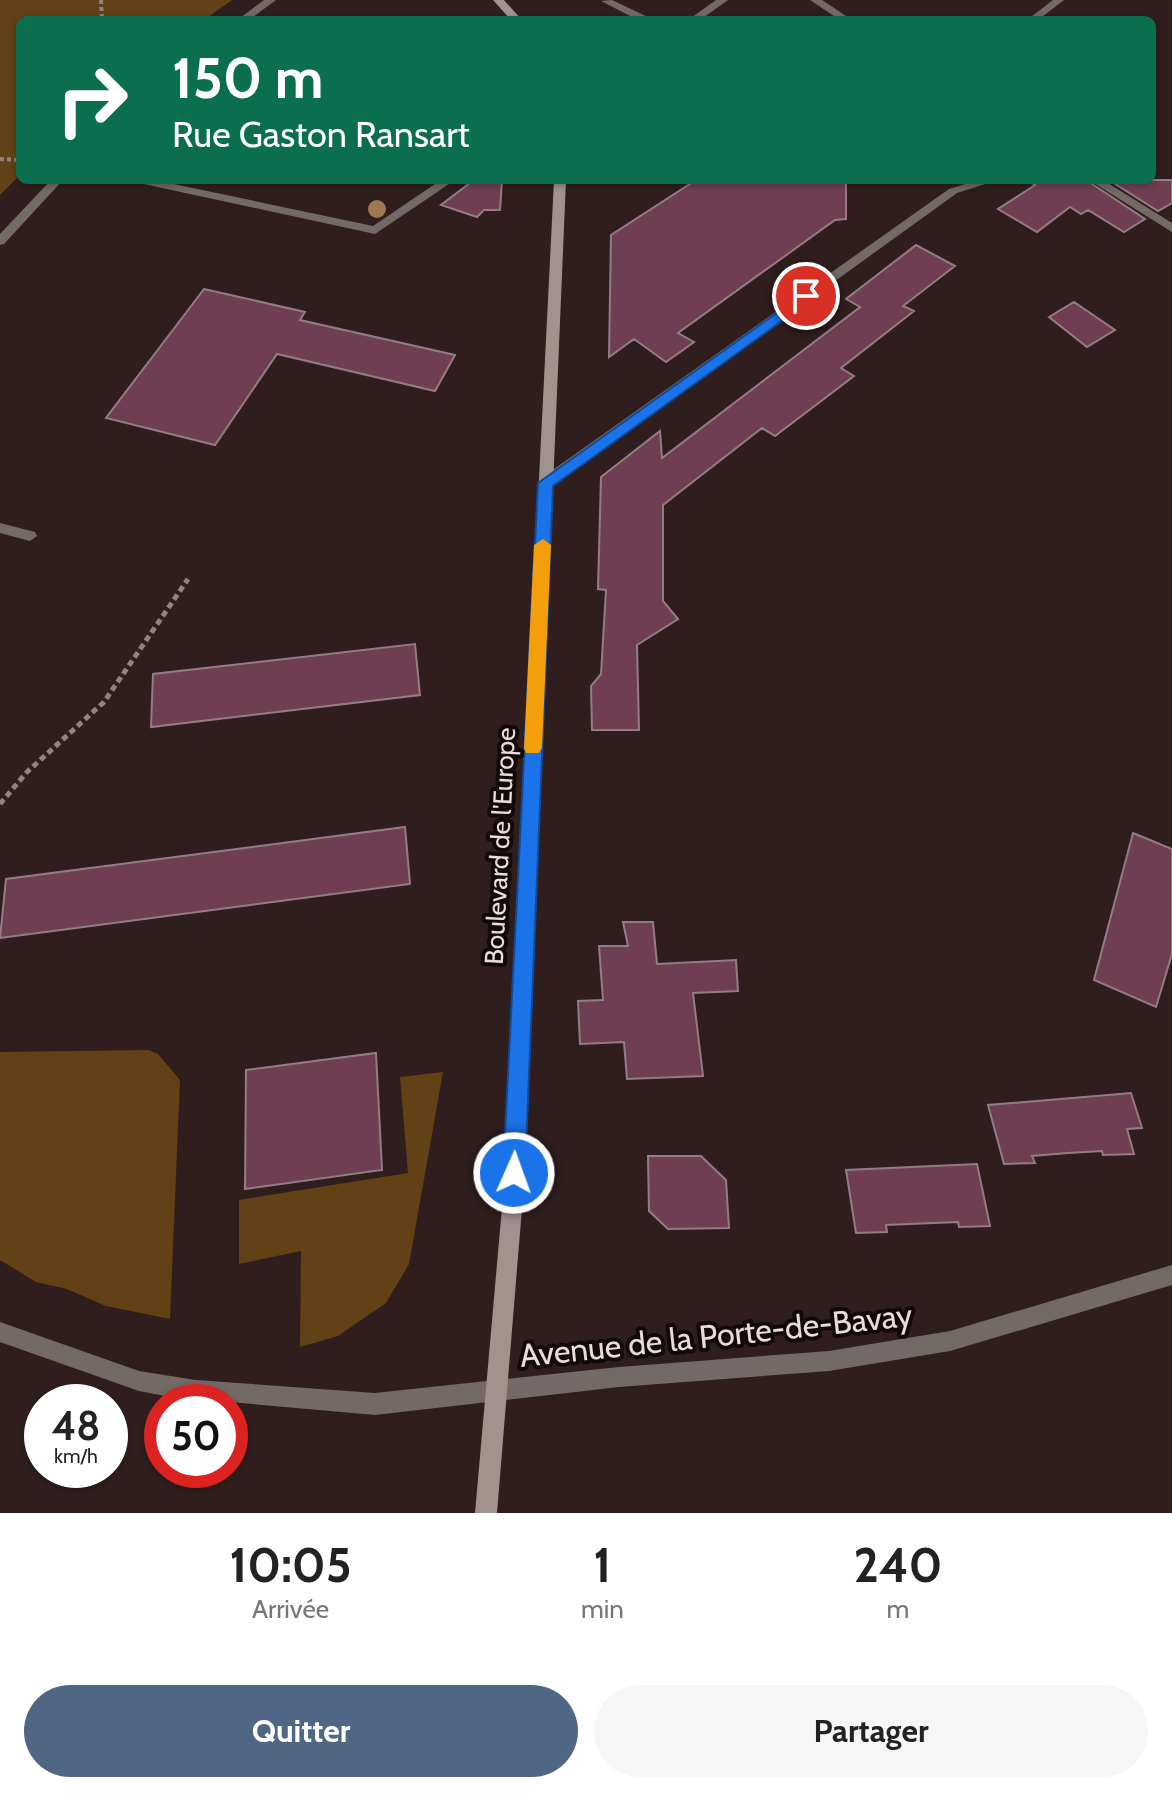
<!DOCTYPE html>
<html lang="fr">
<head>
<meta charset="utf-8">
<style>
  :root { --surface:#fff; --page:#f6f6f6; --text:#222; --muted:#767676; --accent:#4f6784 }
  body { margin:0; font-family:Cabin,sans-serif; background:var(--page); color:var(--text); height:100vh; display:flex; flex-direction:column; font-size:30px; white-space:nowrap }
  * { box-sizing:border-box; margin:0 }
  p { font-size:26px; color:var(--muted) }
  .icon { flex:none; width:44px; height:44px; fill:none; stroke:currentColor; stroke-width:2; stroke-linecap:round; stroke-linejoin:round }
  .map { position:relative; height:1513px; overflow:hidden }
  .panel { display:flex; flex-direction:column; background:var(--surface); flex:1 }
  .panel>* { flex:none }
  .hud { position:absolute; left:16px; top:16px; width:1140px; height:168px; border-radius:12px; box-shadow:0 2px 6px #0004; background:#0b6e4f; color:#fff; overflow:hidden }
  .speed { position:absolute; left:24px; top:1384px; display:flex; gap:16px; font-size:40px; font-weight:700; text-align:center }
  .speed>* { display:grid; place-content:center; width:104px; height:104px; border-radius:50%; background:var(--surface); box-shadow:0 2px 6px #0004; line-height:1 }
  .speed small { font-size:20px; font-weight:400 }
  .speed .limit { border:12px solid #d22; background:#fff; color:#111 }
  .pin { position:absolute; display:grid; place-items:center; width:68px; height:68px; color:#fff; margin:-34px; border:4px solid #fff; border-radius:50%; box-shadow:0 2px 8px #0007 }
  .me { position:absolute; width:88px; margin:-44px; rotate:2deg; stroke-linejoin:round; filter:drop-shadow(0 0 6px #0008) }
  .turn { display:flex; align-items:center; gap:28px; height:168px; padding:0 24px; font-size:36px }
  .turn .icon { width:104px; height:104px; stroke-width:2.5 }
  .turn b { display:block; font-size:56px; line-height:68px }
  .eta { display:flex; justify-content:space-evenly; align-items:center; height:136px; text-align:center }
  .eta b { font-size:48px; font-weight:700; line-height:56px }
  .action { display:flex; gap:16px; margin-top:auto; padding:16px 24px }
  .action a { flex:1; height:92px; border-radius:48px; background:var(--accent); color:#fff; font-size:32px; font-weight:700; line-height:92px; text-align:center }
  .action a+a { background:var(--page); color:var(--text) }
  .map>svg:first-child { display:block }
  .green { fill:#624117 }
  .building { fill:#6f3e53; stroke:#937d85; stroke-width:2 }
  .lines { fill:none; stroke-linecap:round; stroke-linejoin:round }
  .path-far1 { stroke:#928282; stroke-width:4; stroke-dasharray:4 3; stroke-linecap:butt }
  .path { stroke:#928282; stroke-width:5; stroke-dasharray:6 4; stroke-linecap:butt }
  .service { fill:#736a66; fill-rule:evenodd }
  .minor { fill:#736a66; fill-rule:evenodd }
  .secondary { fill:#a0928c; fill-rule:evenodd }
  .tree { fill:#9e7754 }
  .route { fill:#1a73e8; stroke:#114b97; stroke-width:2 }
  .slow { fill:#f59e0b }
  .labels { text-anchor:middle; dominant-baseline:central; stroke-width:8; stroke-linejoin:round; paint-order:stroke }
  .street-label { font-size:26px; fill:#e9dcdc; stroke:#120a0a }
  .near-street-label { font-size:32px; fill:#e9dcdc; stroke:#120a0a }
</style>
</head>
<body>
<div class="map">
<svg width="1172" height="1513" viewBox="0 0 1172 1513">
  <rect width="100%" height="100%" fill="#301e1e"/>
  <path class="green" d="M 0,0 L 232,0 L 204,20 L 20,20 L 20,175 L 0,195 Z
    M 148,1050 L 158,1054 L 180,1080 L 170,1319 L 106,1306 L 67,1289 L 36,1282 L 0,1260 L 0,1052 Z
    M 443,1072 L 409,1264 L 386,1303 L 338,1336 L 300,1347 L 301,1251 L 239,1264 L 239,1200 L 408,1173 L 400,1077 Z"/>
  <path class="building" d="M 474,180 L 502,180 L 500,210 L 484,210 L 477,217 L 441,205 Z
    M 696,180 L 846,180 L 846,219 L 835,220 L 678,333 L 694,342 L 666,362 L 634,339 L 609,357 L 611,235 Z
    M 1027,180 L 1086,180 L 1145,219 L 1124,232 L 1088,210 L 1081,214 L 1070,207 L 1037,232 L 998,209 L 1035,185 Z
    M 1109,180 L 1172,180 L 1172,203 L 1158,211 Z
    M 916,245 L 955,266 L 903,306 L 914,311 L 841,368 L 854,376 L 775,436 L 762,428 L 663,505 L 663,601 L 678,619 L 637,645 L 639,730 L 592,730 L 591,686 L 601,674 L 606,590 L 598,589 L 601,477 L 660,431 L 662,458 L 860,307 L 846,299 Z
    M 204,289 L 305,312 L 300,320 L 455,355 L 435,391 L 277,354 L 215,445 L 106,418 Z
    M 1074,302 L 1115,330 L 1087,347 L 1049,317 Z
    M 415,644 L 420,695 L 151,727 L 153,674 Z
    M 405,827 L 410,884 L 0,938 L 6,879 Z
    M 1133,833 L 1172,849 L 1172,954 L 1156,1007 L 1094,980 Z
    M 623,922 L 653,922 L 657,964 L 736,960 L 738,991 L 693,993 L 703,1076 L 627,1079 L 624,1042 L 580,1044 L 578,1001 L 603,1000 L 599,946 L 628,946 Z
    M 376,1053 L 382,1170 L 245,1189 L 246,1070 Z
    M 1131,1093 L 1142,1128 L 1127,1129 L 1134,1154 L 1103,1155 L 1102,1151 L 1068,1153 L 1032,1156 L 1035,1163 L 1004,1164 L 988,1105 Z
    M 648,1156 L 701,1156 L 726,1180 L 729,1228 L 668,1229 L 649,1211 Z
    M 977,1164 L 990,1226 L 959,1227 L 958,1222 L 886,1225 L 887,1232 L 856,1233 L 846,1170 Z"/>
  <g class="lines">
    <path class="path-far1" d="M 101,0 L 102,20
      M 0,159 L 20,160"/>
    <path class="path" d="M 0,804 L 27,772 L 104,702 L 188,579"/>
    <path class="service" d="M 612,0 L 650,18 L 651,20 L 638,20 L 601,1 Z
      M 1053,0 L 1064,0 L 1038,20 L 1027,20 Z"/>
    <path class="minor" d="M 264,0 L 276,0 L 249,20 L 237,20 Z
      M 716,0 L 728,0 L 700,20 L 688,20 Z
      M 810,0 L 822,0 L 852,20 L 840,20 Z
      M 51,180 L 63,180 L 4,244 L 0,245 L 0,234 Z
      M 133,180 L 155,180 L 373,226 L 441,180 L 455,180 L 375,234 L 139,183 Z
      M 979,180 L 998,180 L 957,193 L 550,487 L 540,487 L 538,483 L 540,479 L 949,189 Z
      M 1089,180 L 1103,180 L 1172,223 L 1172,232 Z
      M 0,523 L 35,532 L 37,536 L 30,541 L 0,533 Z
      M 1172,1265 L 1172,1285 L 950,1351 L 829,1371 L 619,1387 L 375,1415 L 230,1402 L 196,1402 L 139,1391 L 0,1342 L 0,1322 L 139,1371 L 196,1380 L 375,1393 L 619,1367 L 829,1351 L 950,1331 Z"/>
    <path class="secondary" d="M 493,0 L 504,0 L 522,20 L 511,20 Z
      M 554,180 L 566,180 L 523,1196 L 497,1513 L 475,1513 L 503,1196 Z"/>
  </g>
  <circle class="tree" cx="377" cy="209" r="9"/>
  <path class="route" d="M 806,292 L 811,293 L 811,300 L 553,486 L 525,1173 L 521,1181 L 514,1184 L 506,1181 L 503,1173 L 538,483 Z"/>
  <path class="slow" d="M 543,539 L 551,545 L 542,748 L 539,753 L 526,753 L 524,748 L 534,545 Z"/>
  <g class="labels">
    <g class="street-label">
      <text transform="translate(500 846) rotate(-87)">Boulevard de l'Europe</text>
    </g>
    <g class="near-street-label">
      <text transform="translate(716 1335) rotate(-6)">Avenue de la Porte-de-Bavay</text>
    </g>
  </g>
</svg>
<div class="speed"><div>48<small>km/h</small></div><div class="limit">50</div></div>
<div class="pin" style="left:806px;top:296px;background:#d93025"><svg class="icon" aria-label="arrive" viewBox="0 0 24 24"><path d="M6 21V4h12l-3 4 3 4H6"/></svg></div>
<svg class="me" style="left:514px;top:1173px" viewBox="-20 -20 40 40"><circle r="17" fill="#1a73e8" stroke="#fff" stroke-width="3"/><path d="M0-11L8 9 0 5-8 9z" fill="#fff"/></svg>
<div class="hud">
<div class="turn"><svg class="icon" aria-label="right" viewBox="0 0 24 24"><path d="M7 20v-9h11M14 6l5 5-5 5"/></svg><div><b>150 m</b>Rue Gaston Ransart</div></div>
</div>
</div>
<section class="panel">
<div class="eta">
<div><b>10:05</b><p>Arrivée</p></div>
<div><b>1</b><p>min</p></div>
<div><b>240</b><p>m</p></div>
</div>
<div class="action"><a>Quitter</a><a>Partager</a></div>
</section>
</body>
</html>
